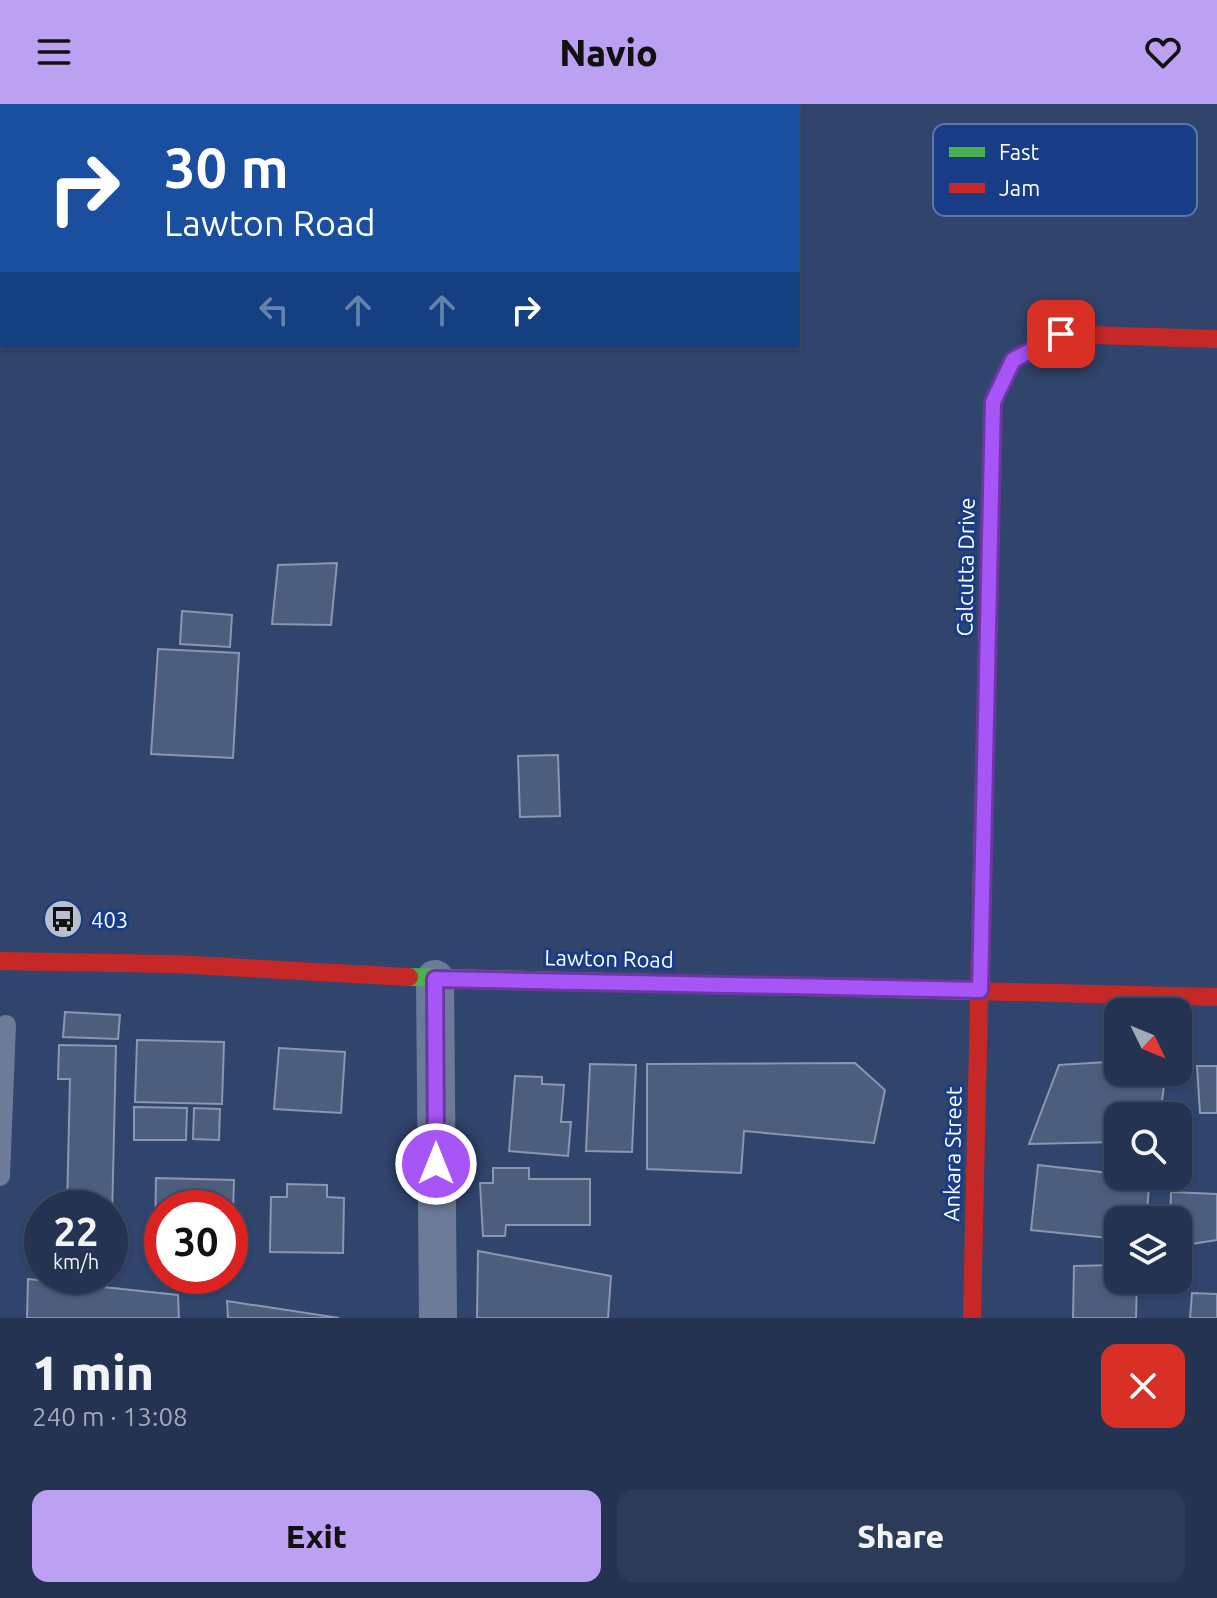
<!DOCTYPE html>
<html lang="en">
<head>
<meta charset="utf-8">
<style>
  :root { --surface:#243351; --page:#2c3b58; --text:#f1f3f6; --muted:#a3aab7; --line:#414e68; --accent:#bca0f2 }
  body { margin:0; font-family:Ubuntu,sans-serif; background:var(--page); color:var(--text); height:100vh; display:flex; flex-direction:column; font-size:30px; white-space:nowrap }
  * { box-sizing:border-box; margin:0 }
  p { font-size:26px; color:var(--muted) }
  .icon { flex:none; width:44px; height:44px; fill:none; stroke:currentColor; stroke-width:2; stroke-linecap:round; stroke-linejoin:round }
  .map { position:relative; height:1214px; overflow:hidden }
  .drawer { display:flex; flex-direction:column; background:var(--surface); flex:1 }
  .drawer>* { flex:none }
  .hud { position:absolute; left:0px; top:0px; width:800px; height:244px; box-shadow:0 2px 6px #0004,0 0 0 2px var(--line); background:#1a4fa0; color:#fff; overflow:hidden }
  .needle { width:52px; rotate:133deg }
  .controls { position:absolute; left:1104px; top:894px; display:grid; gap:16px }
  .controls a { display:grid; place-items:center; width:88px; height:88px; border-radius:16px; background:var(--surface); box-shadow:0 2px 6px #0004,0 0 0 2px var(--line); font-size:40px }
  .speed { position:absolute; left:24px; top:1086px; display:flex; gap:16px; font-size:40px; font-weight:700; text-align:center }
  .speed>* { display:grid; place-content:center; width:104px; height:104px; border-radius:50%; background:var(--surface); box-shadow:0 2px 6px #0004,0 0 0 2px var(--line); line-height:1 }
  .speed small { font-size:20px; font-weight:400 }
  .speed .limit { border:12px solid #d22; background:#fff; color:#111 }
  .pin { position:absolute; display:grid; place-items:center; width:68px; height:68px; color:#fff; margin:-34px; border-radius:16px; box-shadow:0 4px 12px #0006 }
  .me { position:absolute; width:88px; margin:-44px; rotate:0deg; stroke-linejoin:round; filter:drop-shadow(0 0 6px #0008) }
  .turn { display:flex; align-items:center; gap:28px; height:168px; padding:0 32px; font-size:36px }
  .turn .icon { width:104px; height:104px; stroke-width:2.5 }
  .turn b { display:block; font-size:56px; line-height:68px }
  .lanes { display:flex; align-items:center; height:76px; padding:0 32px; background:#0003; justify-content:center; gap:40px; direction:ltr }
  .lanes .off { opacity:.35 }
  .round { display:grid; place-items:center; flex:none; width:84px; height:84px; border-radius:16px; background:var(--page) }
  .headline { display:flex; align-items:center; justify-content:space-between; height:136px; padding:0 32px }
  h1 { font-size:48px; font-weight:800; line-height:60px }
  .action { display:flex; gap:16px; margin-top:auto; padding:16px 32px }
  .action a { flex:1; height:92px; border-radius:16px; background:var(--accent); color:#111; font-size:32px; font-weight:800; line-height:92px; text-align:center }
  .action a+a { background:var(--page); color:var(--text) }
  header { display:flex; justify-content:space-between; align-items:center; height:104px; padding:0 32px; background:var(--accent); color:#111; font-size:36px; font-weight:800 }
  .map>svg:first-child { display:block }
  .building { fill:#4d5d7d; stroke:#8b97b0; stroke-width:2 }
  .lines { fill:none; stroke-linecap:round; stroke-linejoin:round }
  .lane { stroke:#6c7b9a; stroke-width:20 }
  .street { stroke:#6c7b9a; stroke-width:38 }
  .fast { stroke:#4caf50; stroke-width:18 }
  .jam { stroke:#c62828; stroke-width:18 }
  .route-casing { stroke:#6d37a1; stroke-width:20 }
  .route { stroke:#a855f7; stroke-width:14 }
  .labels { text-anchor:middle; dominant-baseline:central; stroke-width:6; stroke-linejoin:round; paint-order:stroke }
  .street-label { font-size:22px; fill:#fff; stroke:#183c85 }
  .poi-label { font-size:22px; fill:#fff; stroke:#183c85; text-anchor:start }
  .key { fill:#183c85; stroke:#5d76aa; stroke-width:2 }
  .key-label { font-size:22px; fill:#fff }
</style>
</head>
<body>
<header><svg class="icon" aria-label="menu" viewBox="0 0 24 24"><path d="M4 6h16M4 12h16M4 18h16"/></svg>Navio<svg class="icon" aria-label="heart" viewBox="0 0 24 24"><path d="M12 20l-8-8c-3-5 5-10 8-4 3-6 11-1 8 4z"/></svg></header>
<div class="map">
<svg width="1217" height="1214" viewBox="0 0 1217 1214">
  <rect width="100%" height="100%" fill="#30446c"/>
  <path class="building" d="M 337,459 L 331,521 L 272,520 L 278,461 Z
    M 182,507 L 232,511 L 230,543 L 180,540 Z
    M 158,545 L 239,549 L 233,654 L 151,650 Z
    M 558,651 L 560,712 L 520,713 L 518,652 Z
    M 65,908 L 120,911 L 118,935 L 63,933 Z
    M 137,936 L 224,938 L 222,1000 L 135,998 Z
    M 59,941 L 116,942 L 111,1158 L 110,1104 L 67,1104 L 70,975 L 58,975 Z
    M 279,944 L 345,948 L 341,1009 L 274,1005 Z
    M 1106,958 L 1118,963 L 1118,968 L 1129,968 L 1164,982 L 1160,1012 L 1118,1012 L 1118,1038 L 1029,1040 L 1059,961 Z
    M 855,959 L 885,986 L 874,1039 L 744,1027 L 741,1069 L 647,1065 L 647,960 Z
    M 590,960 L 636,961 L 632,1048 L 586,1047 Z
    M 1197,962 L 1217,962 L 1217,1009 L 1200,1009 Z
    M 515,972 L 542,973 L 542,980 L 564,981 L 561,1018 L 571,1018 L 568,1052 L 509,1047 Z
    M 134,1003 L 187,1004 L 186,1036 L 134,1036 Z
    M 194,1004 L 220,1005 L 219,1036 L 193,1035 Z
    M 1038,1061 L 1118,1070 L 1118,1072 L 1150,1073 L 1146,1116 L 1118,1116 L 1118,1135 L 1031,1126 Z
    M 493,1064 L 529,1064 L 529,1075 L 590,1075 L 590,1121 L 506,1121 L 505,1132 L 483,1132 L 480,1079 L 493,1079 Z
    M 156,1074 L 234,1076 L 232,1139 L 230,1139 L 230,1104 L 162,1104 L 162,1137 L 155,1137 Z
    M 287,1080 L 327,1081 L 327,1093 L 344,1094 L 343,1149 L 270,1148 L 271,1093 L 287,1093 Z
    M 1171,1088 L 1217,1090 L 1217,1136 L 1178,1142 L 1178,1116 L 1170,1116 Z
    M 478,1147 L 611,1172 L 608,1214 L 477,1214 Z
    M 1118,1161 L 1118,1176 L 1137,1176 L 1136,1214 L 1073,1214 L 1074,1162 Z
    M 28,1175 L 178,1191 L 179,1214 L 27,1214 Z
    M 1192,1189 L 1217,1190 L 1217,1214 L 1190,1214 Z
    M 227,1197 L 339,1214 L 228,1214 Z"/>
  <g class="lines">
    <path class="lane" d="M 0,1072 L 6,921"/>
    <path class="street" d="M 435,875 L 438,1214"/>
    <path class="fast" d="M 981,805 L 989,468
      M 409,873 L 972,887"/>
    <path class="jam" d="M 989,468 L 993,298 L 1013,256 L 1061,230 L 1217,235
      M 0,857 L 174,860 L 409,873
      M 972,887 L 1217,893
      M 972,1214 L 981,805"/>
  </g>
  <g class="lines">
    <defs>
      <path id="route" d="M 436,1060 L 435,875 L 980,886 L 993,298 L 1013,256 L 1061,230"/>
    </defs>
    <use href="#route" class="route-casing"/>
    <use href="#route" class="route"/>
  </g>
  <defs>
    <symbol id="bus-disc" viewBox="-11 -11 22 22"><circle r="9.5" fill="#b7becc" stroke="#183c85"/><path d="M-5-6H5V4H4V6H2V4H-2V6H-4V4H-5ZM-3.5-4V0h7V-4ZM-3.5 1.2v1.5H-2V1.2ZM2 1.2v1.5H3.5V1.2Z" fill="#111"/></symbol>
  </defs>
  <g fill-rule="evenodd">
    <use href="#bus-disc" x="41" y="793" width="44" height="44"/>
  </g>
  <g class="labels">
    <g class="street-label">
      <text transform="translate(965 463) rotate(-89)">Calcutta Drive</text>
      <text transform="translate(609 854) rotate(1)">Lawton Road</text>
      <text transform="translate(952 1050) rotate(-89)">Ankara Street</text>
    </g>
    <g class="poi-label">
      <text x="91" y="815">403</text>
    </g>
  </g>
  <rect x="933" y="20" width="264" height="92" rx="12" class="key"/>
  <rect x="949" y="43" width="36" height="10" fill="#4caf50"/>
  <rect x="949" y="79" width="36" height="10" fill="#c62828"/>
  <g class="key-label">
    <text x="999" y="56">Fast</text>
    <text x="999" y="92">Jam</text>
  </g>
</svg>
<div class="controls">
<a><svg class="needle" viewBox="-14 -14 28 28"><path d="M0-13l5 13h-10z" fill="#e53935"/><path d="M0 13l5-13h-10z" fill="#a3aab7"/></svg></a>
<a><svg class="icon" aria-label="search" viewBox="0 0 24 24"><circle cx="10" cy="10" r="6"/><path d="M15 15l6 6"/></svg></a>
<a><svg class="icon" aria-label="layers" viewBox="0 0 24 24"><path d="M12 4l9 5-9 5-9-5zM3 14l9 5 9-5"/></svg></a>
</div>
<div class="speed"><div>22<small>km/h</small></div><div class="limit">30</div></div>
<div class="pin" style="left:1061px;top:230px;background:#d93025"><svg class="icon" aria-label="arrive" viewBox="0 0 24 24"><path d="M6 21V4h12l-3 4 3 4H6"/></svg></div>
<svg class="me" style="left:436px;top:1060px" viewBox="-20 -20 40 40"><circle r="17" fill="#a855f7" stroke="#fff" stroke-width="3"/><path d="M0-11L8 9 0 5-8 9z" fill="#fff"/></svg>
<div class="hud">
<div class="turn"><svg class="icon" aria-label="right" viewBox="0 0 24 24"><path d="M7 20v-9h11M14 6l5 5-5 5"/></svg><div><b>30 m</b>Lawton Road</div></div>
<div class="lanes"><svg class="icon off" aria-label="left" viewBox="0 0 24 24"><path d="M17 20v-9H6M10 6l-5 5 5 5"/></svg><svg class="icon off" aria-label="ahead" viewBox="0 0 24 24"><path d="M12 20V5M6 11l6-6 6 6"/></svg><svg class="icon off" aria-label="ahead" viewBox="0 0 24 24"><path d="M12 20V5M6 11l6-6 6 6"/></svg><svg class="icon" aria-label="right" viewBox="0 0 24 24"><path d="M7 20v-9h11M14 6l5 5-5 5"/></svg></div>
</div>
</div>
<section class="drawer">
<div class="headline"><div><h1>1 min</h1><p>240 m · 13:08</p></div><a class="round" style="background:#d93025;color:#fff"><svg class="icon" aria-label="close" viewBox="0 0 24 24"><path d="M6 6l12 12M18 6L6 18"/></svg></a></div>
<div class="action"><a>Exit</a><a>Share</a></div>
</section>
</body>
</html>
